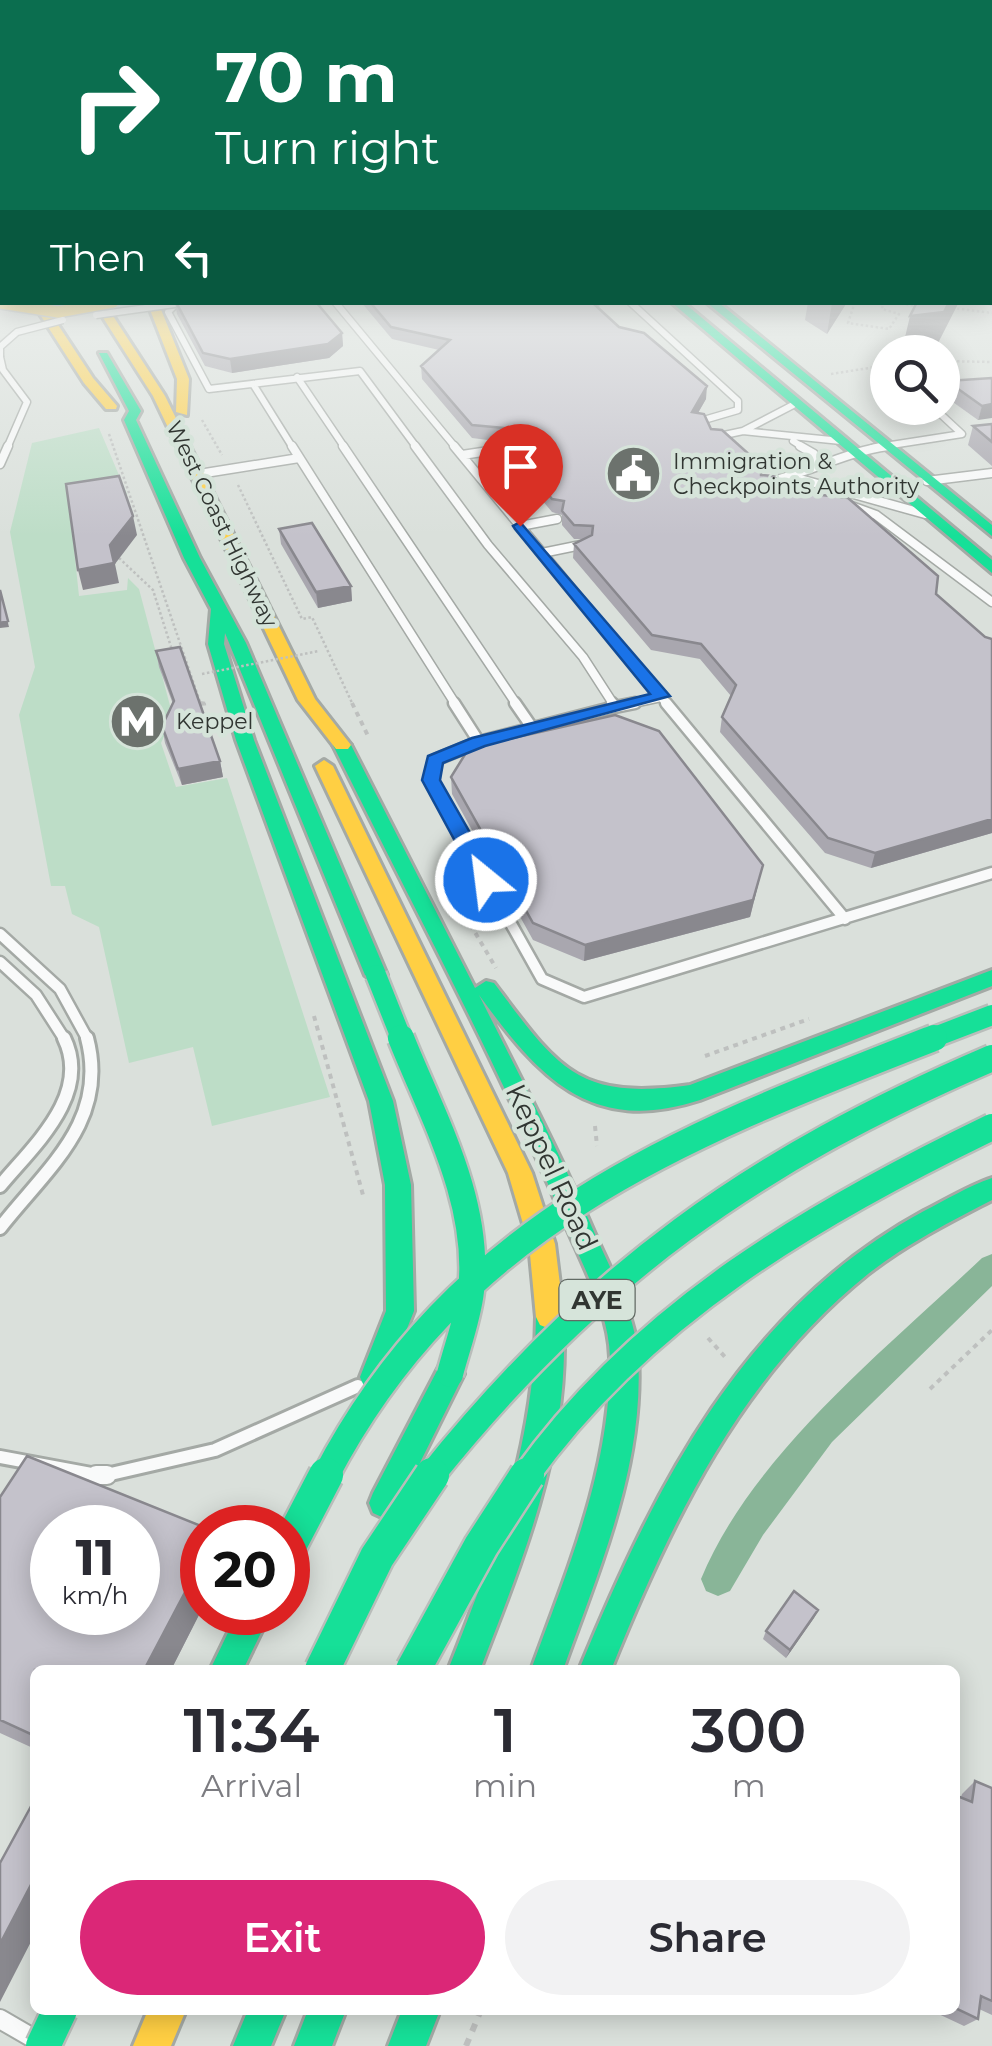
<!DOCTYPE html>
<html lang="en">
<head>
<meta charset="utf-8">
<style>
  :root { --surface:#fff; --page:#f2f2f3; --text:#2b2b33; --muted:#7c7c81; --accent:#db2777 }
  body { margin:0; font-family:Montserrat,sans-serif; background:var(--page); color:var(--text); height:100vh; display:flex; flex-direction:column; font-size:38px; white-space:nowrap }
  * { box-sizing:border-box; margin:0 }
  p { font-size:32px; color:var(--muted) }
  .icon { flex:none; width:55px; height:55px; fill:none; stroke:currentColor; stroke-width:2; stroke-linecap:round; stroke-linejoin:round }
  .map { position:relative; flex:1; overflow:hidden }
  .details { position:absolute; left:30px; top:1665px; width:930px; height:350px; display:flex; flex-direction:column; background:var(--surface); border-radius:15px; box-shadow:0 5px 25px #0003 }
  .details>* { flex:none }
  .top-card { position:absolute; left:0px; top:0px; width:992px; height:305px; box-shadow:0 5px 25px #0003; background:#0b6e4f; color:#fff; overflow:hidden }
  .buttons { position:absolute; left:870px; top:335px; display:grid; gap:20px }
  .buttons a { display:grid; place-items:center; width:90px; height:90px; border-radius:50%; background:var(--surface); box-shadow:0 5px 25px #0003; font-size:50px }
  .speed { position:absolute; left:30px; top:1505px; display:flex; gap:20px; font-size:50px; font-weight:700; text-align:center }
  .speed>* { display:grid; place-content:center; width:130px; height:130px; border-radius:50%; background:var(--surface); box-shadow:0 5px 25px #0003; line-height:1 }
  .speed small { font-size:25px; font-weight:400 }
  .speed .limit { border:15px solid #d22; background:#fff; color:#111 }
  .pin { position:absolute; display:grid; place-items:center; width:85px; height:85px; color:#fff; margin:-102px -42px; border-radius:50% 50% 50% 0; rotate:-45deg; box-shadow:0 0 10px #0007 }
  .pin .icon { rotate:45deg }
  .me { position:absolute; width:110px; margin:-55px; rotate:331deg; stroke-linejoin:round; filter:drop-shadow(0 0 8px #0008) }
  .turn { display:flex; align-items:center; gap:35px; height:210px; padding:0 50px; font-size:45px }
  .turn .icon { width:130px; height:130px; stroke-width:2.5 }
  .turn b { display:block; font-size:70px; line-height:85px }
  .then { display:flex; align-items:center; height:95px; padding:0 50px; background:#0003; gap:20px; font-size:38px }
  .eta { display:flex; justify-content:space-evenly; align-items:center; height:170px; text-align:center }
  .eta b { font-size:60px; font-weight:600; line-height:70px }
  .primary-button { display:flex; gap:20px; margin-top:auto; padding:20px 50px }
  .primary-button a { flex:1; height:115px; border-radius:60px; background:var(--accent); color:#fff; font-size:40px; font-weight:600; line-height:115px; text-align:center }
  .primary-button a+a { background:var(--page); color:var(--text) }
  .map>svg:first-child { display:block }
  .green { fill:#bdddc7 }
  .lines { fill:none; stroke-linecap:round; stroke-linejoin:round }
  .canal { fill:#89b598; fill-rule:evenodd }
  .lane-far4-casing { stroke:#a4a9a5; stroke-width:9 }
  .lane-far3-casing { stroke:#a4a9a5; stroke-width:11 }
  .lane-far2-casing { stroke:#a4a9a5; stroke-width:15 }
  .lane-far1-casing { stroke:#a4a9a5; stroke-width:18 }
  .lane-casing { stroke:#a4a9a5; stroke-width:22 }
  .fast-casing { stroke:#a4a9a5; stroke-width:6 }
  .slow-casing { stroke:#a4a9a5; stroke-width:6 }
  .path-far2 { stroke:#bec0bf; stroke-width:2.5; stroke-dasharray:2.5 2.5; stroke-linecap:butt }
  .path-far1 { stroke:#bec0bf; stroke-width:4; stroke-dasharray:5 5; stroke-linecap:butt }
  .path { stroke:#bec0bf; stroke-width:6; stroke-dasharray:8 8; stroke-linecap:butt }
  .lane-far4 { stroke:#f9fafa; stroke-width:6 }
  .lane-far3 { stroke:#f9fafa; stroke-width:8 }
  .lane-far2 { stroke:#f9fafa; stroke-width:10 }
  .lane-far1 { stroke:#f9fafa; stroke-width:12 }
  .lane { stroke:#f9fafa; stroke-width:18 }
  .fast { fill:#16e098; fill-rule:evenodd }
  .slow { fill:#ffcf43; fill-rule:evenodd }
  .lane-bridge-casing { stroke:#a4a9a5; stroke-width:9; stroke-linecap:butt }
  .fast-bridge-far2-casing { stroke:#b9bdba; stroke-width:25; stroke-linecap:butt }
  .fast-bridge-far1-casing { stroke:#b9bdba; stroke-width:31; stroke-linecap:butt }
  .fast-bridge-casing { stroke:#b9bdba; stroke-width:39; stroke-linecap:butt }
  .slow-bridge-casing { stroke:#b9bdba; stroke-width:14; stroke-linecap:butt }
  .path-bridge { stroke:#bec0bf; stroke-width:2.5; stroke-dasharray:2.5 2.5; stroke-linecap:butt }
  .lane-bridge { stroke:#f9fafa; stroke-width:6 }
  .fast-bridge-far2 { stroke:#16e098; stroke-width:20 }
  .fast-bridge-far1 { stroke:#16e098; stroke-width:26 }
  .fast-bridge { stroke:#16e098; stroke-width:34 }
  .slow-bridge { stroke:#ffcf43; stroke-width:11 }
  .wall { fill:#a9a7af }
  .shaded-wall { fill:#89888e }
  .building { fill:#c4c2cb; stroke:#89888e; stroke-width:2.5; fill-rule:evenodd }
  .route { fill:#1a73e8; stroke:#114b97; stroke-width:2.5 }
  .labels { text-anchor:middle; dominant-baseline:central; stroke-width:9; stroke-linejoin:round; paint-order:stroke }
  .far-poi-label { font-size:22px; fill:#313632; stroke:#d6e4da; text-anchor:start }
  .far-street-label { font-size:22px; fill:#313632; stroke:#d6e4da }
  .shield { fill:#d6e4da; stroke:#626a64; stroke-width:2.5 }
  .shield-label { font-size:25px; font-weight:bold; fill:#313632 }
  .street-label { font-size:28px; fill:#313632; stroke:#d6e4da }
</style>
</head>
<body>
<div class="map">
<svg width="992" height="2046" viewBox="0 0 992 2046">
  <rect width="100%" height="100%" fill="#dae0db"/>
  <path class="green" d="M 99,428 L 127,494 L 69,502 L 79,596 L 127,590 L 128,578 L 139,589 L 173,717 L 161,743 L 176,787 L 227,778 L 330,1097 L 212,1126 L 193,1047 L 129,1063 L 99,927 L 72,914 L 65,886 L 51,886 L 19,715 L 35,667 L 10,532 L 32,443 Z"/>
  <g class="lines">
    <path class="canal" d="M 992,1254 L 992,1286 L 832,1442 L 763,1535 L 730,1591 L 718,1596 L 706,1591 L 701,1579 C 752,1455 886,1349 982,1258 Z"/>
    <defs>
      <path id="lane-far4" d="M 178,302 L 168,312 L 209,389 L 360,371 L 417,448
        M 335,302 L 456,448
        M 630,302 L 738,401 L 738,410 L 697,422
        M 0,357 L 3,370 L 27,402 L 7,448
        M 297,377 L 345,448
        M 253,384 L 293,448
        M 743,431 L 841,441
        M 715,437 L 743,431 L 793,405
        M 793,441 L 804,448
        M 872,448 L 962,434 L 934,408"/>
      <path id="lane-far3" d="M 292,446 L 456,705
        M 343,446 L 517,705
        M 415,446 L 488,545 L 583,657 L 614,705
        M 454,446 L 668,705
        M 800,446 L 814,454 L 814,465
        M 462,455 L 509,448
        M 0,464 L 8,446
        M 199,474 L 299,458
        M 479,476 L 526,469
        M 793,477 L 925,514
        M 927,481 L 992,473
        M 764,483 C 807,474 844,452 888,446
        M 843,503 L 876,515 L 992,602
        M 520,526 L 557,519
        M 542,553 L 586,544
        M 624,705 L 661,697"/>
      <path id="lane-far2" d="M 454,703 L 479,742 L 615,707 L 612,703
        M 515,703 L 533,729
        M 666,703 L 845,919
        M 615,707 L 635,703
        M 479,742 L 435,760 L 431,781 L 542,979 L 584,997 L 992,873
        M 0,934 L 60,989 L 88,1040
        M 0,962 L 36,995 L 65,1040"/>
      <path id="lane-far1" d="M 0,1186 C 33,1146 92,1095 64,1038
        M 0,1228 C 47,1168 109,1121 87,1038
        M 0,1457 L 102,1476 L 215,1450 L 358,1386"/>
      <path id="lane" d="M 96,1475 L 107,1475
        M 0,2019 L 31,2037"/>
      <path id="fast" d="M 671,302 L 683,302 L 992,560 L 992,573 Z
        M 706,302 L 718,302 L 992,525 L 992,536 Z
        M 99,353 L 107,353 L 141,411 L 136,420 L 200,558 L 246,643 L 387,975 L 376,983 L 365,975 L 225,633 L 224,644 L 254,740 L 393,1101 L 411,1185 L 414,1311 L 384,1386 L 374,1390 L 364,1386 L 360,1377 L 386,1311 L 385,1185 L 369,1101 L 236,740 L 208,644 L 211,609 L 184,558 L 124,420 L 129,411 Z
        M 342,740 L 351,745 L 475,988 L 486,981 L 494,983 C 558,1068 577,1101 690,1085 L 992,970 L 992,986 L 700,1100 C 590,1136 538,1076 479,995 C 520,1077 562,1157 598,1241 C 614,1276 635,1316 638,1355 C 645,1464 599,1569 563,1670 L 531,1670 C 568,1568 611,1468 610,1357 C 609,1311 581,1263 564,1221 C 496,1059 411,903 333,745 Z
        M 992,1178 L 992,1200 C 950,1222 906,1244 868,1274 C 741,1376 671,1521 611,1670 L 579,1670 C 654,1488 743,1309 924,1211 C 946,1200 968,1186 992,1178 Z
        M 550,1305 L 560,1309 C 565,1321 564,1333 564,1347 C 564,1459 520,1567 480,1670 L 448,1670 C 494,1555 535,1442 536,1317 L 540,1309 Z
        M 450,1361 L 460,1365 L 464,1374 L 395,1513 L 384,1518 L 373,1513 L 369,1503 L 373,1493 L 440,1365 Z
        M 238,1612 L 271,1612 L 243,1670 L 210,1670 Z
        M 248,2010 L 286,2010 L 271,2046 L 233,2046 Z
        M 308,2010 L 346,2010 L 332,2046 L 294,2046 Z
        M 402,2010 L 440,2010 L 426,2046 L 388,2046 Z"/>
      <path id="slow" d="M 32,302 L 43,302 L 93,378 L 117,406 L 116,409 L 106,409 L 84,383 Z
        M 93,302 L 104,302 L 165,396 L 315,699 L 351,745 L 348,749 L 336,749 L 298,700 L 153,396 Z
        M 147,302 L 158,302 L 189,379 L 187,415 L 176,412 L 177,379 Z
        M 324,760 L 333,766 L 532,1173 L 555,1244 L 564,1317 L 560,1325 L 550,1329 L 540,1325 L 536,1317 L 529,1244 L 508,1173 L 315,766 Z
        M 148,2010 L 186,2010 L 171,2046 L 133,2046 Z"/>
    </defs>
    <use href="#lane-far4" class="lane-far4-casing"/>
    <use href="#lane-far3" class="lane-far3-casing"/>
    <use href="#lane-far2" class="lane-far2-casing"/>
    <use href="#lane-far1" class="lane-far1-casing"/>
    <use href="#lane" class="lane-casing"/>
    <use href="#fast" class="fast-casing"/>
    <use href="#slow" class="slow-casing"/>
    <path class="path-far2" d="M 0,265 L 2,269
      M 855,302 L 848,323 L 889,329 L 899,314 L 882,309 L 883,302
      M 891,302 L 916,306
      M 891,302 L 918,306
      M 952,308 L 992,313
      M 942,361 L 992,362
      M 831,374 L 888,365
      M 202,420 L 222,455
      M 109,434 L 201,705 L 206,704
      M 238,485 L 302,619 L 312,617 L 353,705
      M 119,558 L 153,590 L 172,650"/>
    <path class="path-far1" d="M 200,703 L 206,704
      M 352,703 L 368,736
      M 450,890 L 496,968
      M 314,1016 L 363,1195
      M 705,1056 L 809,1019
      M 595,1126 L 597,1146
      M 708,1338 L 725,1357
      M 930,1389 L 992,1330"/>
    <path class="path" d="M 466,2046 L 481,2010"/>
    <use href="#lane-far4" class="lane-far4"/>
    <use href="#lane-far3" class="lane-far3"/>
    <use href="#lane-far2" class="lane-far2"/>
    <use href="#lane-far1" class="lane-far1"/>
    <use href="#lane" class="lane"/>
    <use href="#fast" class="fast"/>
    <use href="#slow" class="slow"/>
    <defs>
      <path id="lane-bridge" d="M 96,315 L 189,302
        M 0,357 L 0,347 L 17,332 L 63,320"/>
      <path id="fast-bridge-far2" d="M 376,975 L 402,1040
        M 927,1040 L 992,1015"/>
      <path id="fast-bridge-far1" d="M 401,1038 C 433,1118 481,1202 471,1291 C 468,1318 457,1347 450,1374
        M 325,1477 C 458,1222 680,1137 934,1038
        M 430,1477 C 592,1274 754,1160 992,1058
        M 525,1477 C 642,1313 814,1213 992,1127"/>
      <path id="fast-bridge" d="M 288,1548 L 326,1475
        M 322,1670 L 377,1557 L 432,1475
        M 413,1670 L 481,1546 L 527,1475
        M 43,2046 L 60,2010"/>
      <path id="slow-bridge" d="M 0,303 L 58,312 L 113,302"/>
    </defs>
    <use href="#lane-bridge" class="lane-bridge-casing"/>
    <use href="#fast-bridge-far2" class="fast-bridge-far2-casing"/>
    <use href="#fast-bridge-far1" class="fast-bridge-far1-casing"/>
    <use href="#fast-bridge" class="fast-bridge-casing"/>
    <use href="#slow-bridge" class="slow-bridge-casing"/>
    <path class="path-bridge" d="M 202,674 L 319,651"/>
    <use href="#lane-bridge" class="lane-bridge"/>
    <use href="#fast-bridge-far2" class="fast-bridge-far2"/>
    <use href="#fast-bridge-far1" class="fast-bridge-far1"/>
    <use href="#fast-bridge" class="fast-bridge"/>
    <use href="#slow-bridge" class="slow-bridge"/>
  </g>
  <path class="wall" d="M 990,250 L 992,250 L 992,306 L 976,302 L 990,302 Z
    M 175,302 L 342,333 L 343,346 L 329,358 L 232,373 L 205,366 L 177,314 Z
    M 361,302 L 600,302 L 599,310 L 706,399 L 698,413 L 711,429 L 761,475 L 787,488 L 813,494 L 936,594 L 985,637 L 992,639 L 992,833 L 871,868 L 825,853 L 720,732 L 722,717 L 731,696 L 700,659 L 651,650 L 573,558 L 574,544 L 583,539 L 574,539 L 562,525 L 562,515 L 552,512 L 531,487 L 531,465 L 513,454 L 513,443 L 472,438 L 422,379 L 421,366 L 439,350 L 392,339 Z
    M 808,302 L 847,302 L 827,334 L 805,320 Z
    M 992,378 L 978,420 L 943,395 L 947,381 Z
    M 992,424 L 992,466 L 968,445 L 973,426 Z
    M 279,529 L 351,586 L 352,601 L 318,608 L 281,544 Z
    M 156,651 L 220,761 L 223,777 L 182,785 L 165,743 L 162,726 L 173,704 L 159,667 Z
    M 451,777 L 763,865 L 750,917 L 584,961 L 533,940 L 452,794 Z
    M 0,1497 L 202,1528 L 202,1609 L 171,1670 L 35,1670 L 35,1749 L 0,1733 Z
    M 818,1610 L 786,1658 L 763,1639 L 766,1631 Z
    M 975,1781 L 992,1788 L 992,2015 L 979,2009 L 978,2019 L 964,2026 L 930,2010 L 955,2010 L 955,1795 L 961,1797 L 962,1794 Z"/>
  <path class="shaded-wall" d="M 847,302 L 846,304 L 827,334 L 832,303 Z
    M 949,302 L 959,302 L 936,347 L 902,350 L 910,316 Z
    M 342,333 L 343,346 L 329,358 L 232,373 L 230,359 Z
    M 707,386 L 706,399 L 691,425 L 692,412 Z
    M 992,404 L 992,418 L 978,420 L 982,406 Z
    M 133,516 L 137,535 L 115,564 L 119,583 L 83,590 L 78,570 Z
    M 351,586 L 352,601 L 318,608 L 316,592 Z
    M 0,590 L 9,627 L 0,628 Z
    M 220,761 L 223,777 L 182,785 L 178,769 Z
    M 992,819 L 992,833 L 871,868 L 875,853 Z
    M 763,865 L 750,917 L 584,961 L 585,945 Z
    M 202,1560 L 202,1609 L 171,1670 L 144,1670 Z
    M 818,1610 L 814,1618 L 786,1658 L 790,1650 Z
    M 35,1877 L 35,1934 L 0,2002 L 0,1944 Z"/>
  <path class="building" d="M 990,250 L 992,250 L 992,271 L 990,271 Z
    M 176,302 L 316,302 L 342,333 L 328,344 L 230,359 L 203,353 Z
    M 370,302 L 597,302 L 595,305 L 619,327 L 644,333 L 707,386 L 692,412 L 704,414 L 711,429 L 722,430 L 761,465 L 761,475 L 773,476 L 787,488 L 803,484 L 813,494 L 848,498 L 938,576 L 936,594 L 985,637 L 992,639 L 992,819 L 875,853 L 828,838 L 722,717 L 736,685 L 701,644 L 652,635 L 574,544 L 592,535 L 593,526 L 574,525 L 562,511 L 564,501 L 552,499 L 531,473 L 540,472 L 531,461 L 533,454 L 513,441 L 514,429 L 472,425 L 421,366 L 450,340 L 391,327 Z
    M 917,302 L 949,302 L 944,312 L 910,316 Z
    M 992,378 L 992,404 L 982,406 L 947,381 Z
    M 992,424 L 992,442 L 973,426 Z
    M 119,476 L 133,516 L 110,545 L 114,563 L 78,570 L 66,484 Z
    M 312,523 L 351,586 L 316,592 L 279,529 Z
    M 0,590 L 8,621 L 0,623 Z
    M 180,647 L 220,761 L 178,769 L 162,726 L 174,701 L 156,651 Z
    M 615,715 L 659,731 L 763,865 L 753,900 L 585,945 L 533,923 L 451,777 L 469,748 Z
    M 27,1456 L 206,1528 L 202,1528 L 202,1560 L 144,1670 L 35,1670 L 35,1736 L 0,1720 L 0,1497 ZM 52,1528 L 138,1528 L 138,1612 L 52,1612 Z
    M 794,1591 L 818,1610 L 790,1650 L 766,1631 Z
    M 975,1781 L 992,1788 L 992,2001 L 981,1996 L 978,2019 L 955,2008 L 955,1795 L 972,1802 Z
    M 35,1799 L 35,1877 L 0,1944 L 0,1863 Z"/>
  <linearGradient id="sky" x2="0" y2="1"><stop stop-color="#82b4c8"/><stop offset="0.47" stop-color="#eef1ef"/><stop offset="1" stop-color="#eef1ef" stop-opacity="0"/></linearGradient>
  <rect width="992" height="536" fill="url(#sky)"/>
  <path class="route" d="M 520,522 L 670,696 L 485,746 L 443,763 L 440,780 L 497,880 L 486,887 L 476,880 L 422,780 L 428,756 L 472,738 L 650,694 L 515,529 L 513,526 Z"/>
  <defs>
    <symbol id="civic-disc" viewBox="-11 -11 22 22"><circle r="9.5" fill="#6c726d" stroke="#d6e4da"/><path d="M-.6-6.5H3V-4.5H.6V-3L4-1V1h2V6H-6V1h2V-1L-.6-3ZM-1.2 2.5V6h2.4V2.5Z" fill="#fff"/></symbol>
    <symbol id="metro-disc" viewBox="-11 -11 22 22"><circle r="9.5" fill="#6c726d" stroke="#d6e4da"/><path d="M-5.5 5V-5H-3L0 0L3-5H5.5V5H3V-.5L0 4L-3-.5V5Z" fill="#fff"/></symbol>
  </defs>
  <g fill-rule="evenodd">
    <use href="#civic-disc" x="602" y="442" width="63" height="63"/>
    <use href="#metro-disc" x="106" y="690" width="63" height="63"/>
  </g>
  <g class="labels">
    <g class="far-poi-label">
      <text x="673" y="461">Immigration &amp;<tspan x="673" dy="25">Checkpoints Authority</tspan></text>
      <text x="176" y="721">Keppel</text>
    </g>
    <g class="far-street-label">
      <text transform="translate(222 524) rotate(64)">West Coast Highway</text>
    </g>
    <rect class="shield" x="559.5" y="1280" width="75" height="40" rx="8"/>
    <g class="shield-label">
      <text x="597" y="1300">AYE</text>
    </g>
    <g class="street-label">
      <text transform="translate(552 1167) rotate(65)">Keppel Road</text>
    </g>
  </g>
</svg>
<div class="buttons">
<a><svg class="icon" aria-label="search" viewBox="0 0 24 24"><circle cx="10" cy="10" r="6"/><path d="M15 15l6 6"/></svg></a>
</div>
<div class="speed"><div>11<small>km/h</small></div><div class="limit">20</div></div>
<div class="pin" style="left:520px;top:526px;background:#d93025"><svg class="icon" aria-label="arrive" viewBox="0 0 24 24"><path d="M6 21V4h12l-3 4 3 4H6"/></svg></div>
<svg class="me" style="left:486px;top:880px" viewBox="-20 -20 40 40"><circle r="17" fill="#1a73e8" stroke="#fff" stroke-width="3"/><path d="M0-11L8 9 0 5-8 9z" fill="#fff"/></svg>
<div class="top-card">
<div class="turn"><svg class="icon" aria-label="right" viewBox="0 0 24 24"><path d="M7 20v-9h11M14 6l5 5-5 5"/></svg><div><b>70 m</b>Turn right</div></div>
<div class="then">Then<svg class="icon" aria-label="left" viewBox="0 0 24 24"><path d="M17 20v-9H6M10 6l-5 5 5 5"/></svg></div>
</div>
<section class="details">
<div class="eta">
<div><b>11:34</b><p>Arrival</p></div>
<div><b>1</b><p>min</p></div>
<div><b>300</b><p>m</p></div>
</div>
<div class="primary-button"><a>Exit</a><a>Share</a></div>
</section>
</div>
</body>
</html>
